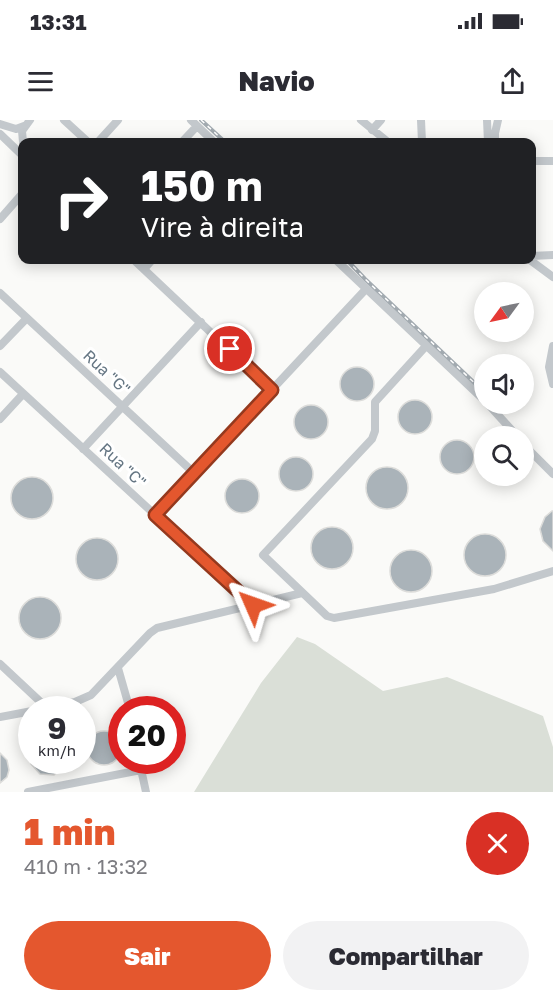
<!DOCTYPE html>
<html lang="pt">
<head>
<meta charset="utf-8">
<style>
  :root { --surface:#fff; --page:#f2f2f3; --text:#2b2b33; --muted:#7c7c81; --accent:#e4572e }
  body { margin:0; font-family:"Golos Text",sans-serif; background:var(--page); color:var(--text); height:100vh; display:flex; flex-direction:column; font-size:22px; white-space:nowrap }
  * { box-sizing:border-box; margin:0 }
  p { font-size:20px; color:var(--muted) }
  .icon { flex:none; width:33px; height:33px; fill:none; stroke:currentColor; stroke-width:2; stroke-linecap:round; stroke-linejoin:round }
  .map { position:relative; height:672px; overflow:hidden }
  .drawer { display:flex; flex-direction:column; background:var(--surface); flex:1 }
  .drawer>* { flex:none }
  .top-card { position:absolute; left:18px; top:18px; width:518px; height:126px; border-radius:12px; box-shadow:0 3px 15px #0003; background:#202124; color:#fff; overflow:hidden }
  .needle { width:39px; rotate:237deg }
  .controls { position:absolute; left:474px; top:162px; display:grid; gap:12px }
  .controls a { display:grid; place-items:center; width:60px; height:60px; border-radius:50%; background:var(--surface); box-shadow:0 3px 15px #0003; font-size:30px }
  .speed { position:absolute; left:18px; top:576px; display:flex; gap:12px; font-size:30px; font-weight:700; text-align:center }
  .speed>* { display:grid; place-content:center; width:78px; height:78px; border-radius:50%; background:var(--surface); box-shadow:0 3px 15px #0003; line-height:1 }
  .speed small { font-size:15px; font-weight:400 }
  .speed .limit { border:9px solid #d22; background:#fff; color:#111 }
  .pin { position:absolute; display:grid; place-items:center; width:51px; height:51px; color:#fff; margin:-26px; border:3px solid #fff; border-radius:50%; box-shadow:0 2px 6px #0007 }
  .me { position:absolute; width:66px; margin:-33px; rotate:313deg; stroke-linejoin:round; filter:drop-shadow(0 0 4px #0008) }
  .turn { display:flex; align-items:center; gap:21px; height:126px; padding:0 24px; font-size:27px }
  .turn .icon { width:78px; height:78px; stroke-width:2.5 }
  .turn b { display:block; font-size:42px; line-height:51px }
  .round { display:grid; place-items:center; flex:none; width:63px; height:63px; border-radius:32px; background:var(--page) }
  .head { display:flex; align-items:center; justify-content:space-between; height:102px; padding:0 24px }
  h1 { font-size:36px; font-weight:800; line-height:45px; color:var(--accent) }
  .primary-button { display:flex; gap:12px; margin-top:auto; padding:12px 24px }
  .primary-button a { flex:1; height:69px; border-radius:36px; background:var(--accent); color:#fff; font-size:24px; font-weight:800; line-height:69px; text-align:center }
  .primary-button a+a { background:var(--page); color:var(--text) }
  .status { display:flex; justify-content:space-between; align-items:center; height:42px; padding:0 30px; background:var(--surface); direction:ltr }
  .status svg { height:16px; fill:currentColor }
  header { display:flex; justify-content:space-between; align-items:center; height:78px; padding:0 24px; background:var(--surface); font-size:27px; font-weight:800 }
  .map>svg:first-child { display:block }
  .green { fill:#dadfd7 }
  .building { fill:#aab3b9; stroke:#dcdcda; stroke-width:1.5 }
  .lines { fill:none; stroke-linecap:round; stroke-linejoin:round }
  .minor { stroke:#c3c8cc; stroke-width:8 }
  .rail-casing { stroke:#a2aab0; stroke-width:4 }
  .rail { stroke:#fff; stroke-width:1.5; stroke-dasharray:4.5; stroke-linecap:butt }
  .route-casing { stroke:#94391e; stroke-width:15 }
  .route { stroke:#e4572e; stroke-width:10 }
  .labels { text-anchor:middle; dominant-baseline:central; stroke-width:6; stroke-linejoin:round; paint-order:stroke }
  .street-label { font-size:16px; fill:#657683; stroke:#fff }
</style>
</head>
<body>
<div class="status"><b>13:31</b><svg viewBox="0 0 49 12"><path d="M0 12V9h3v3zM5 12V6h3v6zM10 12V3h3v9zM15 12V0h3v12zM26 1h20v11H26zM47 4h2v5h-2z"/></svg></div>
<header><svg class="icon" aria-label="menu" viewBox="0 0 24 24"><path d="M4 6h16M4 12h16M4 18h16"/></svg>Navio<svg class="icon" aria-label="share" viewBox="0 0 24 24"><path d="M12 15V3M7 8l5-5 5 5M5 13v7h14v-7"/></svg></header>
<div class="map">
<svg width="553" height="672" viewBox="0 0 553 672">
  <rect width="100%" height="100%" fill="#fafaf8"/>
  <path class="green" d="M 297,517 L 315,524 L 383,571 L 447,557 L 543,596 L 553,627 L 553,672 L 194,672 L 261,563 Z"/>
  <path class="building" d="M340 264a17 17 0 1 1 34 0a17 17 0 1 1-34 0Z
    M398 297a17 17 0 1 1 34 0a17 17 0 1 1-34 0Z
    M294 302a17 17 0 1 1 34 0a17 17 0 1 1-34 0Z
    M440 337a17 17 0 1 1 34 0a17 17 0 1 1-34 0Z
    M279 354a17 17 0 1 1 34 0a17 17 0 1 1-34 0Z
    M366 368a21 21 0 1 1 42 0a21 21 0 1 1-42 0Z
    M11 378a21 21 0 1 1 42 0a21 21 0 1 1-42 0Z
    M225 376a17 17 0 1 1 34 0a17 17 0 1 1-34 0Z
    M 552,391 L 553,391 L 553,431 L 543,421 L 540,409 L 545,397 Z
    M311 428a21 21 0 1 1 42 0a21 21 0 1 1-42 0Z
    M464 435a21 21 0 1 1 42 0a21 21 0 1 1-42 0Z
    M76 439a21 21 0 1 1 42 0a21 21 0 1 1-42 0Z
    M390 451a21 21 0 1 1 42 0a21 21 0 1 1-42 0Z
    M19 498a21 21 0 1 1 42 0a21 21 0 1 1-42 0Z
    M87 628a17 17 0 1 1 34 0a17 17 0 1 1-34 0Z
    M 32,632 L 32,640 L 64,640 L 63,645 L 54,655 L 40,654 L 31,644 Z
    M 0,633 L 7,640 L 9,650 L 7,657 L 0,663 Z"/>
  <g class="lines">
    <path class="minor" d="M 64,0 L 88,22
      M 191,0 L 214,22
      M 361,0 L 388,22
      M 421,0 L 422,22
      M 487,0 L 488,22
      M 0,4 L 16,9 L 24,6
      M 372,10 L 381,0
      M 0,14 L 22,35
      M 23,22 L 22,11 L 30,0
      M 98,22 L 118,0
      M 182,22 L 197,6
      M 495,22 L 495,13 L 498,0
      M 531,41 L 553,41
      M 0,99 L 22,74
      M 531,136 L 553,135
      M 134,140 L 272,270
      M 336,140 L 484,280
      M 530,140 L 553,157
      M 144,149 L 152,140
      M 0,173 L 194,353
      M 0,226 L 27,198
      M 426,226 L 375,282 L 375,311 L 372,319 L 263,435 L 327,496 L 334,498 L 494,469 L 553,451
      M 553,226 L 549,247 L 553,264
      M 0,252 L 253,485
      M 488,284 L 517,316
      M 0,299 L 23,274
      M 524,325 L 553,354
      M 83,329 L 201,202
      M 155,395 L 366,169
      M 0,544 L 47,588
      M 118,548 L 130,590
      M 39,590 L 75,582 L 91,575 L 150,513 L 157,508 L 302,473
      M 0,597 L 32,591
      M 139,640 L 146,672
      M 28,672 L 141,650"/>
    <defs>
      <path id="rail" d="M 201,0 L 225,22
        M 347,140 L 365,159 L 484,272
        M 497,284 L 499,285"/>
    </defs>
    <use href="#rail" class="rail-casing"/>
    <use href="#rail" class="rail"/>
  </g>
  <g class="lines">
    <defs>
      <path id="route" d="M 230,229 L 272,270 L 155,395 L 253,485"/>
    </defs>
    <use href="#route" class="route-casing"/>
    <use href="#route" class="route"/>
  </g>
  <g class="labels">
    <g class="street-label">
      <text transform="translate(107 252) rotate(43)">Rua "G"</text>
      <text transform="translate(123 345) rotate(43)">Rua "C"</text>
    </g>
  </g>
</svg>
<div class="controls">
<a><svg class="needle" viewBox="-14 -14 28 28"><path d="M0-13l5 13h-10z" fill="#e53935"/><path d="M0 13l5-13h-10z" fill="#7c7c81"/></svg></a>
<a><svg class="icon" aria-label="sound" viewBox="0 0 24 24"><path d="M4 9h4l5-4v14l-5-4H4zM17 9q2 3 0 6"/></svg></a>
<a><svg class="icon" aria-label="search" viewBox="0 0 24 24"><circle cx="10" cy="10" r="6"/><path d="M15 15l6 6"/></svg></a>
</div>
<div class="speed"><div>9<small>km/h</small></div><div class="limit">20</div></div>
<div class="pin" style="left:230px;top:229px;background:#d93025"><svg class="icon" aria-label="arrive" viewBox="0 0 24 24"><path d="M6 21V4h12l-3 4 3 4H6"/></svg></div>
<svg class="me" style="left:253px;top:485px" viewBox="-20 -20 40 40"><path d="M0-17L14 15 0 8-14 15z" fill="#e4572e" stroke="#fff" stroke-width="4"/></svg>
<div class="top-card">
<div class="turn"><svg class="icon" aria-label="right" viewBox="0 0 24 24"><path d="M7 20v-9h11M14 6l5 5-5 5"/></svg><div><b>150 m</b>Vire à direita</div></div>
</div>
</div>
<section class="drawer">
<div class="head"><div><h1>1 min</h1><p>410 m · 13:32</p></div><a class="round" style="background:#d93025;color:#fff"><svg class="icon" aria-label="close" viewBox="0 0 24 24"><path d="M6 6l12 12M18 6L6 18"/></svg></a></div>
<div class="primary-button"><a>Sair</a><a>Compartilhar</a></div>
</section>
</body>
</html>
